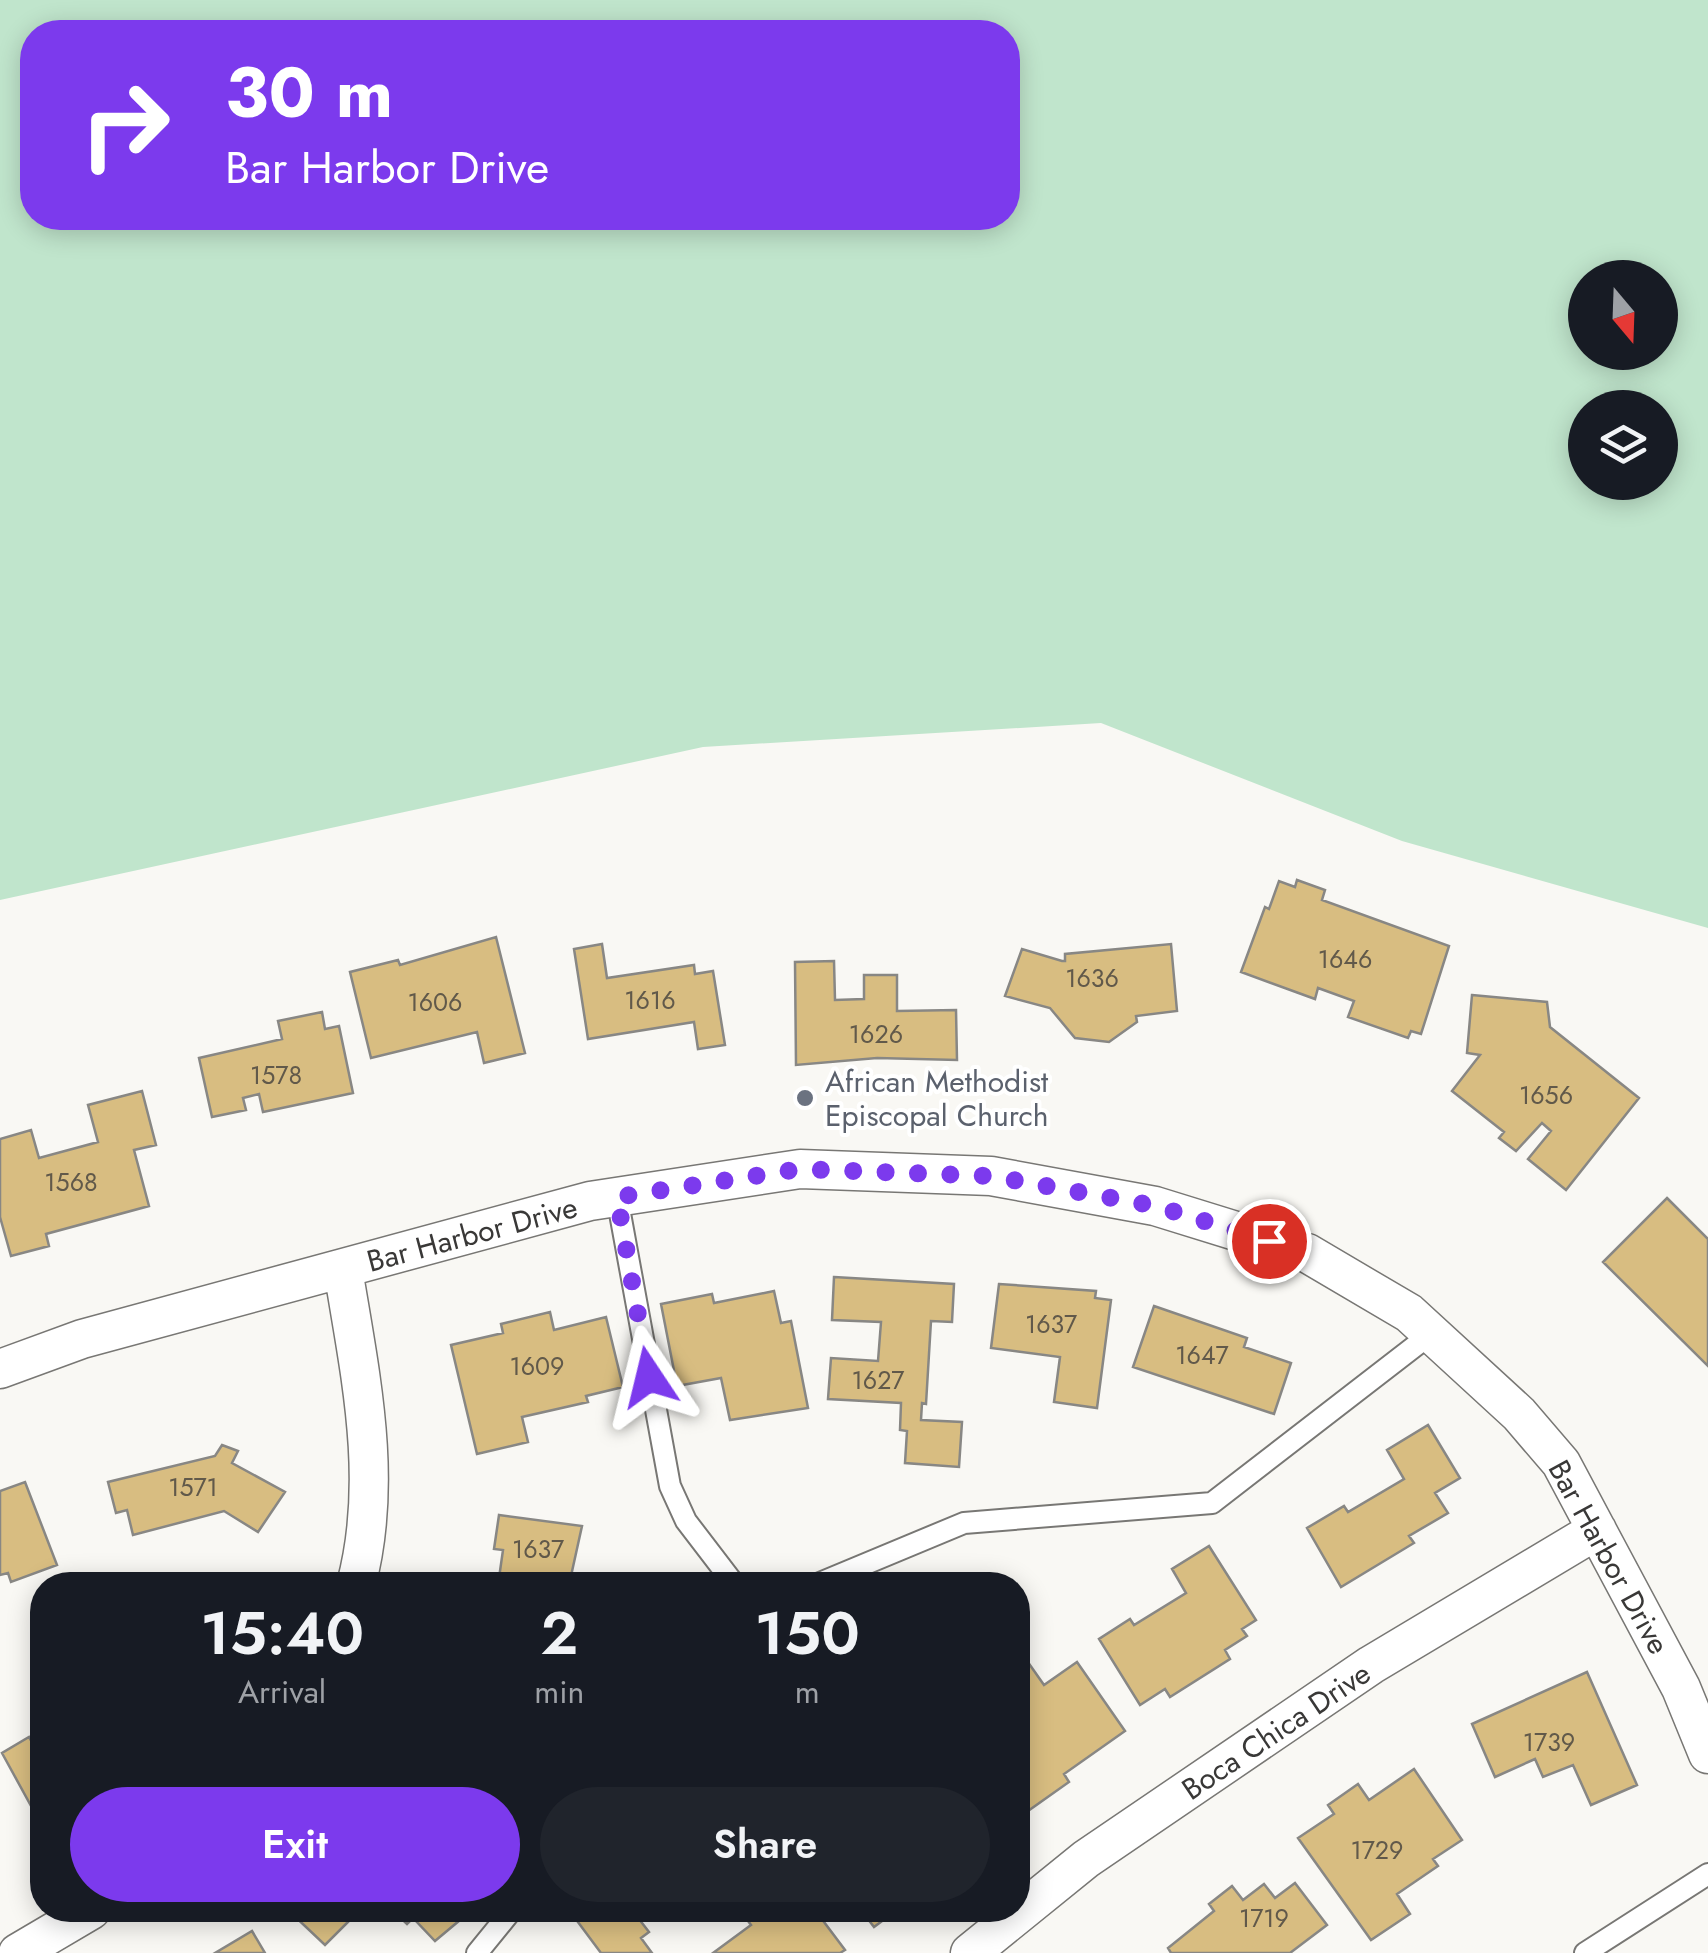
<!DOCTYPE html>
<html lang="en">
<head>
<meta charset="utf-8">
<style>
  :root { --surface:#171b24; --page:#20242c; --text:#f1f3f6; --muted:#9ea1a6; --accent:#7c3aed }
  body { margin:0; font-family:Jost,sans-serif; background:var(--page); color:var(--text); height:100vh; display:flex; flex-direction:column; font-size:38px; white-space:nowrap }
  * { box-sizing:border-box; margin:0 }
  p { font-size:32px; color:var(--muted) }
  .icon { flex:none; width:55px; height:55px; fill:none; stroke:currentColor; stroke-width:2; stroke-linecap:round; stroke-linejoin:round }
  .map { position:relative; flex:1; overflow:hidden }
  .details { position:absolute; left:30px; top:1572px; width:1000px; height:350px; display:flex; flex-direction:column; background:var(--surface); border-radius:40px; box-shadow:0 5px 25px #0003 }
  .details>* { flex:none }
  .guide { position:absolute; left:20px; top:20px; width:1000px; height:210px; border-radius:40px; box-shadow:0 5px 25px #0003; background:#7c3aed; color:#fff; overflow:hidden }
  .needle { width:65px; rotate:161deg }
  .fabs { position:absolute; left:1568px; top:260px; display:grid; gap:20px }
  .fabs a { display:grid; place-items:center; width:110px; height:110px; border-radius:50%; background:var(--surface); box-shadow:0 5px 25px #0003; font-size:50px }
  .pin { position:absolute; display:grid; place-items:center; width:85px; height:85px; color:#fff; margin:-42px; border:5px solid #fff; border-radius:50%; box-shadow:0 2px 10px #0007 }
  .me { position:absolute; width:110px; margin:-55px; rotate:350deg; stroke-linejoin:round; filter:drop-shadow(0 0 8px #0008) }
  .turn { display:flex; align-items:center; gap:35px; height:210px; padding:0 40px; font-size:45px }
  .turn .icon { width:130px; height:130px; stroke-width:2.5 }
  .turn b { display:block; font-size:70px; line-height:85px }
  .eta { display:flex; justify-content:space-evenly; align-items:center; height:170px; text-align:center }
  .eta b { font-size:60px; font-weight:600; line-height:70px }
  .primary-button { display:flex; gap:20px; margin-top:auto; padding:20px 40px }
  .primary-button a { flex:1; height:115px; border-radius:60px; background:var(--accent); color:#fff; font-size:40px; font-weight:600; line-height:115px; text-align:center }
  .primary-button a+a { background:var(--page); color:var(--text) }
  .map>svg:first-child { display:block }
  .green { fill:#c0e5cc; fill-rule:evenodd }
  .building { fill:#d8bd81; stroke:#888784; stroke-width:2.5 }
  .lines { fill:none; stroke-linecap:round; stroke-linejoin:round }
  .lane-casing { stroke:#787774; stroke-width:24 }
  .street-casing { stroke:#787774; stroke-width:41 }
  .lane { stroke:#fff; stroke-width:20 }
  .street { stroke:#fff; stroke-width:38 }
  .route { stroke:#7c3aed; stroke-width:18; stroke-dasharray:0 32.4 }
  .worship-dot { fill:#6b7280; stroke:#fff; stroke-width:4 }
  .labels { text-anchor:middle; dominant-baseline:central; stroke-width:8; stroke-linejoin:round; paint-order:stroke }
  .number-label { font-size:25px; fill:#61594a }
  .worship-label { font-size:30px; fill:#5b616d; stroke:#fff; text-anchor:start }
  .street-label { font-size:30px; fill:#393837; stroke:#fff }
</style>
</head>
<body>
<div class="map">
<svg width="1708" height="1953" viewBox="0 0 1708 1953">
  <rect width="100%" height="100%" fill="#f9f8f4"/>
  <path class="green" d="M 0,0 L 1708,0 L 1708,928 L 1402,841 L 1101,723 L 703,747 L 0,900 ZM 32,32 L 1008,32 L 1008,218 L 32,218 ZM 1585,278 L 1660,278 L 1660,352 L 1585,352 ZM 1585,408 L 1660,408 L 1660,482 L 1585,482 Z"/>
  <path class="building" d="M 1297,880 L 1325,890 L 1322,900 L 1449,946 L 1421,1034 L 1411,1031 L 1408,1038 L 1348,1017 L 1354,1001 L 1318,988 L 1315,999 L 1241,972 L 1265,907 L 1269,909 L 1279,881 L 1295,887 Z
    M 496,937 L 525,1053 L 484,1063 L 477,1032 L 371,1058 L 350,972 L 398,960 L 400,965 Z
    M 602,944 L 607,978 L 694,965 L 695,974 L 713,971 L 725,1045 L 698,1049 L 694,1022 L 588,1039 L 574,949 Z
    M 1171,944 L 1177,1011 L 1136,1016 L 1137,1022 L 1109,1042 L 1075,1038 L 1050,1008 L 1005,996 L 1022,949 L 1062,961 L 1065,961 L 1065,954 Z
    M 834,961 L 835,1000 L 864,999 L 864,975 L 897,975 L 897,1011 L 956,1010 L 957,1060 L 877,1058 L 796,1065 L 795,962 Z
    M 1472,995 L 1547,1002 L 1550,1027 L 1639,1098 L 1566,1190 L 1528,1159 L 1551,1131 L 1542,1123 L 1516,1151 L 1499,1138 L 1504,1132 L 1452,1091 L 1480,1055 L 1467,1053 Z
    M 322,1012 L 325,1029 L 339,1026 L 353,1093 L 263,1112 L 259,1094 L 243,1098 L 246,1110 L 212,1117 L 199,1058 L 282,1039 L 278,1021 Z
    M 142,1091 L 156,1145 L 134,1150 L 149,1206 L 46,1234 L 49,1246 L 11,1256 L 0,1217 L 0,1139 L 31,1130 L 39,1158 L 98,1142 L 88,1105 Z
    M 1667,1198 L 1708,1239 L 1708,1366 L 1603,1262 Z
    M 834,1277 L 954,1284 L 952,1322 L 931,1321 L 926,1404 L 922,1403 L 921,1420 L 962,1422 L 959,1467 L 905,1463 L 907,1431 L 900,1430 L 901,1403 L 828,1399 L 831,1358 L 878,1361 L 881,1322 L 832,1320 Z
    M 999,1284 L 1096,1291 L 1095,1298 L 1111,1300 L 1097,1408 L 1054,1402 L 1060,1357 L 991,1348 Z
    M 774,1291 L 781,1323 L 791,1321 L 808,1408 L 730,1420 L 721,1378 L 677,1386 L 661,1304 L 712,1294 L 714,1303 Z
    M 1154,1306 L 1247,1338 L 1244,1347 L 1291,1363 L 1274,1414 L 1133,1367 Z
    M 550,1312 L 554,1330 L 606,1317 L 623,1387 L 586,1396 L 588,1402 L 522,1417 L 528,1442 L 477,1454 L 451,1345 L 503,1333 L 501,1324 Z
    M 1428,1425 L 1460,1478 L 1435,1493 L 1448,1513 L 1409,1536 L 1414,1543 L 1341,1587 L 1307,1528 L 1344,1506 L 1348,1512 L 1404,1479 L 1387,1450 Z
    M 222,1445 L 238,1451 L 232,1463 L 285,1492 L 258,1532 L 224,1511 L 133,1535 L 127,1510 L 116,1513 L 108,1482 L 215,1456 Z
    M 25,1482 L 57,1565 L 11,1582 L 8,1573 L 0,1575 L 0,1491 Z
    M 499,1515 L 582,1526 L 569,1585 L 498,1585 L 503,1550 L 494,1549 Z
    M 1209,1546 L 1256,1620 L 1242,1629 L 1247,1636 L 1225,1650 L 1230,1659 L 1170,1697 L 1165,1689 L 1140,1705 L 1099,1639 L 1130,1619 L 1134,1625 L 1186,1593 L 1172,1569 Z
    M 1018,1648 L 1044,1685 L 1077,1662 L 1125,1731 L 1064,1774 L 1069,1782 L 1018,1818 Z
    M 1587,1672 L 1637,1785 L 1591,1805 L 1573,1765 L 1543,1777 L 1535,1759 L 1495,1777 L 1472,1724 Z
    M 29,1737 L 35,1747 L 42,1743 L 42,1826 L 2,1753 Z
    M 1414,1769 L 1462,1840 L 1433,1859 L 1438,1866 L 1397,1894 L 1410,1914 L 1371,1940 L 1298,1838 L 1334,1814 L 1328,1805 L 1358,1784 L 1369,1800 Z
    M 1295,1883 L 1327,1925 L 1290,1953 L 1171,1953 L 1168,1948 L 1214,1911 L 1209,1904 L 1232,1886 L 1243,1900 L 1264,1884 L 1275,1898 Z
    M 288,1910 L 360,1910 L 325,1945 Z
    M 392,1910 L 451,1910 L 460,1920 L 435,1941 L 413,1918 L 407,1924 Z
    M 569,1910 L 632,1910 L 649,1932 L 641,1938 L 652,1953 L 601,1953 Z
    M 740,1910 L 815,1910 L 845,1950 L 840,1953 L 713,1953 L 751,1925 Z
    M 861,1910 L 897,1910 L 874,1927 Z
    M 252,1931 L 265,1953 L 215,1953 Z"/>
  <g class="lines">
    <defs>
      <path id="lane" d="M 617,1197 L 670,1486 L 686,1521 L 735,1585
        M 815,1585 L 964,1523 L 1212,1503 L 1432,1333
        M 477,1953 L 512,1910
        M 1585,1953 L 1708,1874"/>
      <path id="street" d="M 343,1269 C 360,1374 384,1480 356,1585
        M 0,1369 L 82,1339 L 590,1201 L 800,1169 L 991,1176 L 1155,1206 L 1307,1253 L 1409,1313 L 1519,1414 L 1561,1463 L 1681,1688 L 1708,1754
        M 18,1953 L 91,1910
        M 970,1953 L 1086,1859 L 1371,1665 L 1597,1530"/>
    </defs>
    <use href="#lane" class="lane-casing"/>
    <use href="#street" class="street-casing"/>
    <use href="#lane" class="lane"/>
    <use href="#street" class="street"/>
  </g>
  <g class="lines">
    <path class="route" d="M 649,1377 L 617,1197 L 800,1169 L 991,1176 L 1156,1206 L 1269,1241"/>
  </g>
  <circle class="worship-dot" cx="805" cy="1098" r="10"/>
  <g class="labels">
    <g class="number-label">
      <text x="1345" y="959">1646</text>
      <text x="1092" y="978">1636</text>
      <text x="650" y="1000">1616</text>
      <text x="435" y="1002">1606</text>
      <text x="876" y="1034">1626</text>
      <text x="276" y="1075">1578</text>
      <text x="1546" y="1095">1656</text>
      <text x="71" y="1182">1568</text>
      <text x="1051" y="1324">1637</text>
      <text x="1202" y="1355">1647</text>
      <text x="537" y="1366">1609</text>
      <text x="878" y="1380">1627</text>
      <text x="193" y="1487">1571</text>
      <text x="538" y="1549">1637</text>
      <text x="1549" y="1742">1739</text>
      <text x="1377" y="1850">1729</text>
      <text x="1264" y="1918">1719</text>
    </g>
    <g class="worship-label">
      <text x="825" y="1081">African Methodist<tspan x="825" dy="34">Episcopal Church</tspan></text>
    </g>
    <g class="street-label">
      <text transform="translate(472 1234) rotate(-15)">Bar Harbor Drive</text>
      <text transform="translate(1609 1557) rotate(61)">Bar Harbor Drive</text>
      <text transform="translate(1276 1731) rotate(-34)">Boca Chica Drive</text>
    </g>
  </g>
</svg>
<div class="fabs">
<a><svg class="needle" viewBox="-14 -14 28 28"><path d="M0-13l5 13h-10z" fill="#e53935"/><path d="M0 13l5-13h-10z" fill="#9ea1a6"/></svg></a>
<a><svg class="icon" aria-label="layers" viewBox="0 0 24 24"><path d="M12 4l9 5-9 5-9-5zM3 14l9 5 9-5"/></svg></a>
</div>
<div class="pin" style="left:1269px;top:1241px;background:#d93025"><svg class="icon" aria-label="arrive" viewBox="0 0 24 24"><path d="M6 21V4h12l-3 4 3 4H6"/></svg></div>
<svg class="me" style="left:649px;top:1377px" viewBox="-20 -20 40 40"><path d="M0-17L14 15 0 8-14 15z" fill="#7c3aed" stroke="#fff" stroke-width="4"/></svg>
<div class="guide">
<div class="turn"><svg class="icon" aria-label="right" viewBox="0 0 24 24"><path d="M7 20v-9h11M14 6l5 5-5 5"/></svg><div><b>30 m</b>Bar Harbor Drive</div></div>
</div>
<section class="details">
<div class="eta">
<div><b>15:40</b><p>Arrival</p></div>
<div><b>2</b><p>min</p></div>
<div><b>150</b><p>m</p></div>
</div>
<div class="primary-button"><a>Exit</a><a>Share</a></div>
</section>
</div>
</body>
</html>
